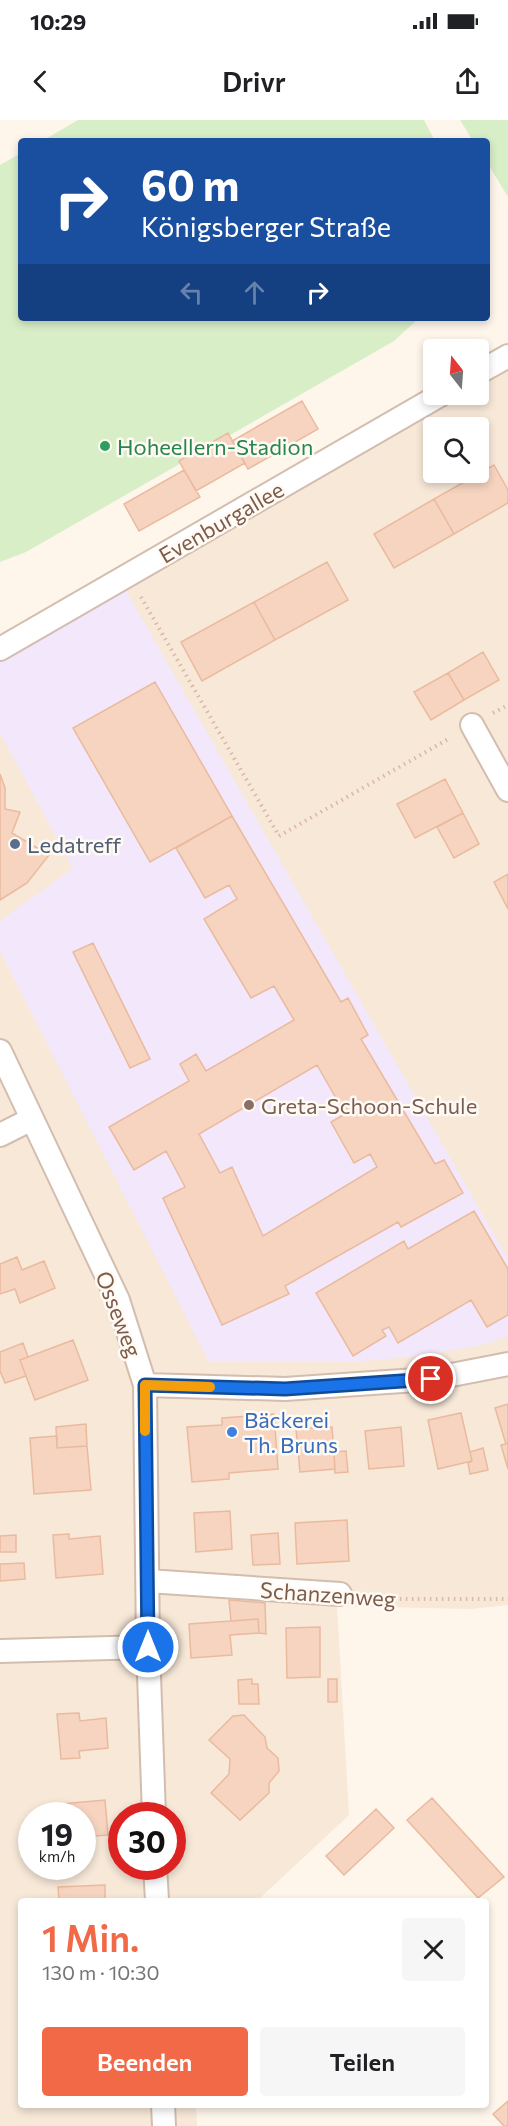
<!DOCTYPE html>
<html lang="de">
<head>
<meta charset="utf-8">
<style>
  :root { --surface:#fff; --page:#f6f6f6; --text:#202124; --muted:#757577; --accent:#f16947 }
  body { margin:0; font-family:Commissioner,sans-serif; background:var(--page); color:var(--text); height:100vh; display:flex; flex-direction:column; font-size:22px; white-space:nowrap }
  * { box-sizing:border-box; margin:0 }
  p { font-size:20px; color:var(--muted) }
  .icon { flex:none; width:33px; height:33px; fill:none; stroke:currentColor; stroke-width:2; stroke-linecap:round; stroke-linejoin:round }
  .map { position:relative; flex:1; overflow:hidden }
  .side { position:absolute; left:18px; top:1778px; width:471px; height:210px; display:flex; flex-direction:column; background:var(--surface); border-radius:6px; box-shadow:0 3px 9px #0003 }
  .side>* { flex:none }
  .guide { position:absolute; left:18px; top:18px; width:472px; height:183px; border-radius:6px; box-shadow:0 3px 9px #0003; background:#1a4fa0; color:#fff; overflow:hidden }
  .needle { width:39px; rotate:343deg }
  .buttons { position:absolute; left:423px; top:219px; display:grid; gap:12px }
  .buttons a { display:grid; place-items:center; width:66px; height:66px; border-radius:6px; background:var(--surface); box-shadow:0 3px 9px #0003; font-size:30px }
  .speed { position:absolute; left:18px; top:1682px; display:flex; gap:12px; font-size:30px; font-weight:700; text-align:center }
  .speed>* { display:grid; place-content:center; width:78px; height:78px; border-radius:50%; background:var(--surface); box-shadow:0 3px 9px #0003; line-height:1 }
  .speed small { font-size:15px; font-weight:400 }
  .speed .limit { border:9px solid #d22; background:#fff; color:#111 }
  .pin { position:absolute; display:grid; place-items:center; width:51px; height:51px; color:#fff; margin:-26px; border:3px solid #fff; border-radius:50%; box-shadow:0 2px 6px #0007 }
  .me { position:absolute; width:66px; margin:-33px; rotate:0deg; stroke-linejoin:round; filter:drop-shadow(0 0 4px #0008) }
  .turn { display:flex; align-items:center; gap:21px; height:126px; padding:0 24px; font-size:27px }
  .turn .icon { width:78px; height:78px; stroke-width:2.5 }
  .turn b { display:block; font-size:42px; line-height:51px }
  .lanes { display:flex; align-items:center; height:57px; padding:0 24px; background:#0003; justify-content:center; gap:30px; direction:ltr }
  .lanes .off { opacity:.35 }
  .round { display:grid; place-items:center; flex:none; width:63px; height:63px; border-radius:6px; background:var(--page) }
  .headline { display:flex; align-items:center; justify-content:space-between; height:102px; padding:0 24px }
  h1 { font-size:36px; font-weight:600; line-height:45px; color:var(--accent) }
  .action { display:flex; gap:12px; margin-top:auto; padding:12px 24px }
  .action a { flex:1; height:69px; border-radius:6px; background:var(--accent); color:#fff; font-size:24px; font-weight:600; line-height:69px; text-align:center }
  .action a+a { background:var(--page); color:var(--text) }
  .status { display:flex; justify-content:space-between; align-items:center; height:42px; padding:0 30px; background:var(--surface); direction:ltr }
  .status svg { height:16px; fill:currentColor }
  header { display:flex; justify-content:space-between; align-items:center; height:78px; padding:0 24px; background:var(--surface); font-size:27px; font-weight:600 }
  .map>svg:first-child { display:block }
  .residential { fill:#f7e8d8; fill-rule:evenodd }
  .education { fill:#f3e7fb }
  .green { fill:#d8eec7 }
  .building { fill:#f6d4c0; stroke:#eaba9f; stroke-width:1.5; fill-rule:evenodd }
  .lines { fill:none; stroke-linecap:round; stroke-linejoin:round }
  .street-casing { stroke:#d3bdae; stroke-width:26 }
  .path { stroke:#dcb7a2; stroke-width:4; stroke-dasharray:1.5 4.5; stroke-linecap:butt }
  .street { stroke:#fff; stroke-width:22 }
  .route-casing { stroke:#114b97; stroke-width:15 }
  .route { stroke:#1a73e8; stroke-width:10 }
  .slow { stroke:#f59e0b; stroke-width:10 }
  .leisure-dot { fill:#2e9e5b; stroke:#fffaf3; stroke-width:2 }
  .service-dot { fill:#5c6f8a; stroke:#fffaf3; stroke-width:2 }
  .education-dot { fill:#8d6e63; stroke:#fffaf3; stroke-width:2 }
  .shop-dot { fill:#3f7fe0; stroke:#fffaf3; stroke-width:2 }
  .labels { text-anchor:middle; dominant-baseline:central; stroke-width:5; stroke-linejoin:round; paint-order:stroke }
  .leisure-label { font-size:22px; fill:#27864d; stroke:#fffaf3; text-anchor:start }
  .street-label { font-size:22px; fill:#7d5b4a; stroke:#fffaf3 }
  .service-label { font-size:22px; fill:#4e5e75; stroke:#fffaf3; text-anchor:start }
  .education-label { font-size:22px; fill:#785e54; stroke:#fffaf3; text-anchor:start }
  .shop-label { font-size:22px; fill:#366cbe; stroke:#fffaf3; text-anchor:start }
</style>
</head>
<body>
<div class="status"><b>10:29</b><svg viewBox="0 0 49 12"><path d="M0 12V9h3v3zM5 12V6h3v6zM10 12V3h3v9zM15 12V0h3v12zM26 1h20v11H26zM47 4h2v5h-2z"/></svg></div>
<header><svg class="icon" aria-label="back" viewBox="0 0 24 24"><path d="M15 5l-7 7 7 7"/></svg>Drivr<svg class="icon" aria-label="share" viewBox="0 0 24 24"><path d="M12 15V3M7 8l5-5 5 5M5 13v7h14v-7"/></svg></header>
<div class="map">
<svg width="508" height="2006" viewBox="0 0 508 2006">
  <rect width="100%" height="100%" fill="#fef6eb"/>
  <path class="residential" d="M 508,233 L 508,1485 L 471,1489 L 337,1486 L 349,1695 L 258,1780 L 21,1780 L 21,1984 L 196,1985 L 197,2006 L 0,2006 L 0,523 L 435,275 L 478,274 L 479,250 ZM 434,308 L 478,308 L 478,352 L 434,352 ZM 32,1695 L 82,1695 L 82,1746 L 32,1746 ZM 122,1695 L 172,1695 L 172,1746 L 122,1746 Z"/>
  <path class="education" d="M 125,469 L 508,1139 L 508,1216 L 485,1224 L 420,1236 L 353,1242 L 209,1242 L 0,831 L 0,801 L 73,748 L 0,613 L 0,540 Z"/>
  <path class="green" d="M 78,0 L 424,0 L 435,21 L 42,21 Z
    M 460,0 L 508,0 L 508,77 L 488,44 L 488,21 L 473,21 Z
    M 21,33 L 21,198 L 419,198 L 394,221 L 26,432 L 0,442 L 0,45 Z"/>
  <path class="building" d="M 302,281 L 318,309 L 248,349 L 232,321 Z
    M 228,313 L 245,343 L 196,371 L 179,341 Z
    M 494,345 L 508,370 L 508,383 L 454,414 L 434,379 Z
    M 184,350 L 200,377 L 139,411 L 124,384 Z
    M 434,379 L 454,414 L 394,448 L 374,414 Z
    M 327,442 L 348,480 L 275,520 L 254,482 Z
    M 254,482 L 275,520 L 202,561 L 181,522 Z
    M 483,532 L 499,560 L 464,580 L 448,553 Z
    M 448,553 L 464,580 L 431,600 L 414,572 Z
    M 155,562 L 232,696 L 150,742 L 73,608 Z
    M 0,654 L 5,668 L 5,689 L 20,692 L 12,713 L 49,735 L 27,763 L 0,780 Z
    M 445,659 L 463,693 L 415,718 L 397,684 Z
    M 463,693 L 479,724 L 454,738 L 437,707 Z
    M 232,696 L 341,882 L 348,878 L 368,915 L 361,919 L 435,1044 L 444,1040 L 463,1073 L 401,1107 L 398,1102 L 285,1166 L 289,1174 L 222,1205 L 163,1078 L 185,1067 L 166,1031 L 134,1050 L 109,1007 L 189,961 L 180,944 L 196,934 L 206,951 L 294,900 L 274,866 L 251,878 L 204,799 L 237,779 L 229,765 L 205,778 L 176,728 ZM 317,945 L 345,994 L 331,1002 L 354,1043 L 370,1034 L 377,1047 L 263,1116 L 232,1047 L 220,1053 L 199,1014 Z
    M 508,754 L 508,789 L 494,762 Z
    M 93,823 L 150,939 L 130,948 L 73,832 Z
    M 474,1091 L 508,1149 L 508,1195 L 487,1207 L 471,1180 L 398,1223 L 389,1207 L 382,1210 L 386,1216 L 353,1236 L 316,1173 L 404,1121 L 408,1129 Z
    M 17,1137 L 22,1150 L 44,1141 L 55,1168 L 20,1183 L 15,1169 L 0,1174 L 0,1144 Z
    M 73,1220 L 88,1260 L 35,1280 L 20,1240 Z
    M 23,1223 L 28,1237 L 20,1240 L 26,1256 L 5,1263 L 0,1251 L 0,1232 Z
    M 508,1284 L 508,1349 L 501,1325 L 506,1324 L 495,1288 Z
    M 461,1293 L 472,1341 L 438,1349 L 428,1300 Z
    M 274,1294 L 278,1349 L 229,1353 L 229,1359 L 192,1362 L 187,1307 L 222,1305 L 222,1298 Z
    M 86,1304 L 87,1326 L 57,1328 L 56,1307 Z
    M 332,1307 L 335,1349 L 300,1352 L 296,1309 Z
    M 401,1307 L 404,1346 L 369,1349 L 365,1311 Z
    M 57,1316 L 57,1328 L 87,1326 L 91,1370 L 34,1374 L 30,1318 Z
    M 483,1328 L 488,1350 L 470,1354 L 468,1343 L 472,1341 L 470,1332 Z
    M 346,1331 L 348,1352 L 335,1353 L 334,1332 Z
    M 230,1391 L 232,1429 L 196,1432 L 194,1393 Z
    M 347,1400 L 349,1441 L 297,1444 L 295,1403 Z
    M 278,1413 L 280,1444 L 253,1445 L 251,1415 Z
    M 69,1414 L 69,1419 L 100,1416 L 103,1454 L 56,1458 L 53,1415 Z
    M 16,1415 L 16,1432 L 0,1432 L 0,1416 Z
    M 24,1443 L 25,1459 L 0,1461 L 0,1444 Z
    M 229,1480 L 265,1483 L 266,1514 L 259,1513 L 258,1499 L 231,1501 Z
    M 258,1499 L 259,1513 L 230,1515 L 232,1535 L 191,1538 L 189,1504 Z
    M 320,1507 L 320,1557 L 287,1558 L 286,1508 Z
    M 252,1559 L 252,1564 L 258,1564 L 259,1584 L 239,1584 L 238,1560 Z
    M 328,1559 L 337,1559 L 337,1582 L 328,1582 Z
    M 79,1593 L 80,1601 L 106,1598 L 108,1628 L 79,1631 L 80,1638 L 61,1639 L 57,1594 Z
    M 244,1595 L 265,1617 L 267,1628 L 278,1638 L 279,1651 L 269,1663 L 269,1673 L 240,1700 L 211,1673 L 229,1654 L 230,1639 L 209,1620 L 233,1596 Z
    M 432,1678 L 504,1757 L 478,1778 L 407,1700 Z
    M 105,1680 L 108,1715 L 82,1717 L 82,1695 L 62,1695 L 61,1684 Z
    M 376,1689 L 394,1708 L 344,1755 L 326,1736 Z
    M 105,1765 L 105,1780 L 59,1780 L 58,1767 Z
    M 508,1981 L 508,2006 L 504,2006 L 493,1994 Z"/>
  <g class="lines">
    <defs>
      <path id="street" d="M 478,253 L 508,236
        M 0,529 L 442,274
        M 472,605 L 508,670
        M 0,931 L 118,1180 L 145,1265 L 148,1527 L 154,1695
        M 0,1015 L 32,999
        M 145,1265 L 285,1269 L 431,1259 L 508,1244
        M 148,1461 L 340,1474
        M 0,1531 L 148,1527
        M 155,1746 L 157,1780
        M 163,1984 L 164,2006"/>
    </defs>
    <use href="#street" class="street-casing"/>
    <path class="path" d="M 141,477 L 279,716 L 450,618
      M 493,593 L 508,585
      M 364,1476 L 398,1479 L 508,1479"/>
    <use href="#street" class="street"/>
  </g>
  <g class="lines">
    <defs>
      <path id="route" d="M 148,1527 L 145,1265 L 285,1269 L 431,1259"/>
    </defs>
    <use href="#route" class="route-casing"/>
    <use href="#route" class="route"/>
    <path class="slow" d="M 145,1311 L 145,1265 L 210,1267"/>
  </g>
  <circle class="leisure-dot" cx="105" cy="326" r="6"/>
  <circle class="service-dot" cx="15" cy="724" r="6"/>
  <circle class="education-dot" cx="249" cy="985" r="6"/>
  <circle class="shop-dot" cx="232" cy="1312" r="6"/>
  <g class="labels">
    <g class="leisure-label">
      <text x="117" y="326">Hoheellern-Stadion</text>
    </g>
    <g class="street-label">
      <text transform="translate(221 402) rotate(-30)">Evenburgallee</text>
      <text transform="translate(119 1194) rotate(69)">Osseweg</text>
      <text transform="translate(328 1474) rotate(4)">Schanzenweg</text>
    </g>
    <g class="service-label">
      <text x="27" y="724">Ledatreff</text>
    </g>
    <g class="education-label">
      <text x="261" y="985">Greta-Schoon-Schule</text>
    </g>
    <g class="shop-label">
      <text x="244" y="1299">Bäckerei<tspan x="244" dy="25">Th. Bruns</tspan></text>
    </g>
  </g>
</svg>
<div class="buttons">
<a><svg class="needle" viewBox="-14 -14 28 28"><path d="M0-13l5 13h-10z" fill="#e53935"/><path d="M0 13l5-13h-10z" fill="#757577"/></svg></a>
<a><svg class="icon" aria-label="search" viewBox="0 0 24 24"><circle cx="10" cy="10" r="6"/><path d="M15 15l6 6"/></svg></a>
</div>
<div class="speed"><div>19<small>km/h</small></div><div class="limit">30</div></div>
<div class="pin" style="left:431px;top:1259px;background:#d93025"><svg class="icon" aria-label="arrive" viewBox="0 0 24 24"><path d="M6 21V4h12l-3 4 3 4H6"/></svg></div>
<svg class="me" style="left:148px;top:1527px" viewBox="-20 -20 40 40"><circle r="17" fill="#1a73e8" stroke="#fff" stroke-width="3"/><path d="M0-11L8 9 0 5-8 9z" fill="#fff"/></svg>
<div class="guide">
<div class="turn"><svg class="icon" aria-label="right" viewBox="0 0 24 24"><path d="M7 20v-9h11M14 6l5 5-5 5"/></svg><div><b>60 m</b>Königsberger Straße</div></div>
<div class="lanes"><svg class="icon off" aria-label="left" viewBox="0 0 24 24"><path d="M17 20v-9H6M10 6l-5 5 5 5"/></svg><svg class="icon off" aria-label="ahead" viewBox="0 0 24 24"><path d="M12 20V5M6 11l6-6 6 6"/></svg><svg class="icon" aria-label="right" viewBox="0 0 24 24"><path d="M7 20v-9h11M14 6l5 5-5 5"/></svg></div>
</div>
<section class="side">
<div class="headline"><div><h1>1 Min.</h1><p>130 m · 10:30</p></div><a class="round"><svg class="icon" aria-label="close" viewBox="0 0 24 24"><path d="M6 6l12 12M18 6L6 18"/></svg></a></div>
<div class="action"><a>Beenden</a><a>Teilen</a></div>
</section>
</div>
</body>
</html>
